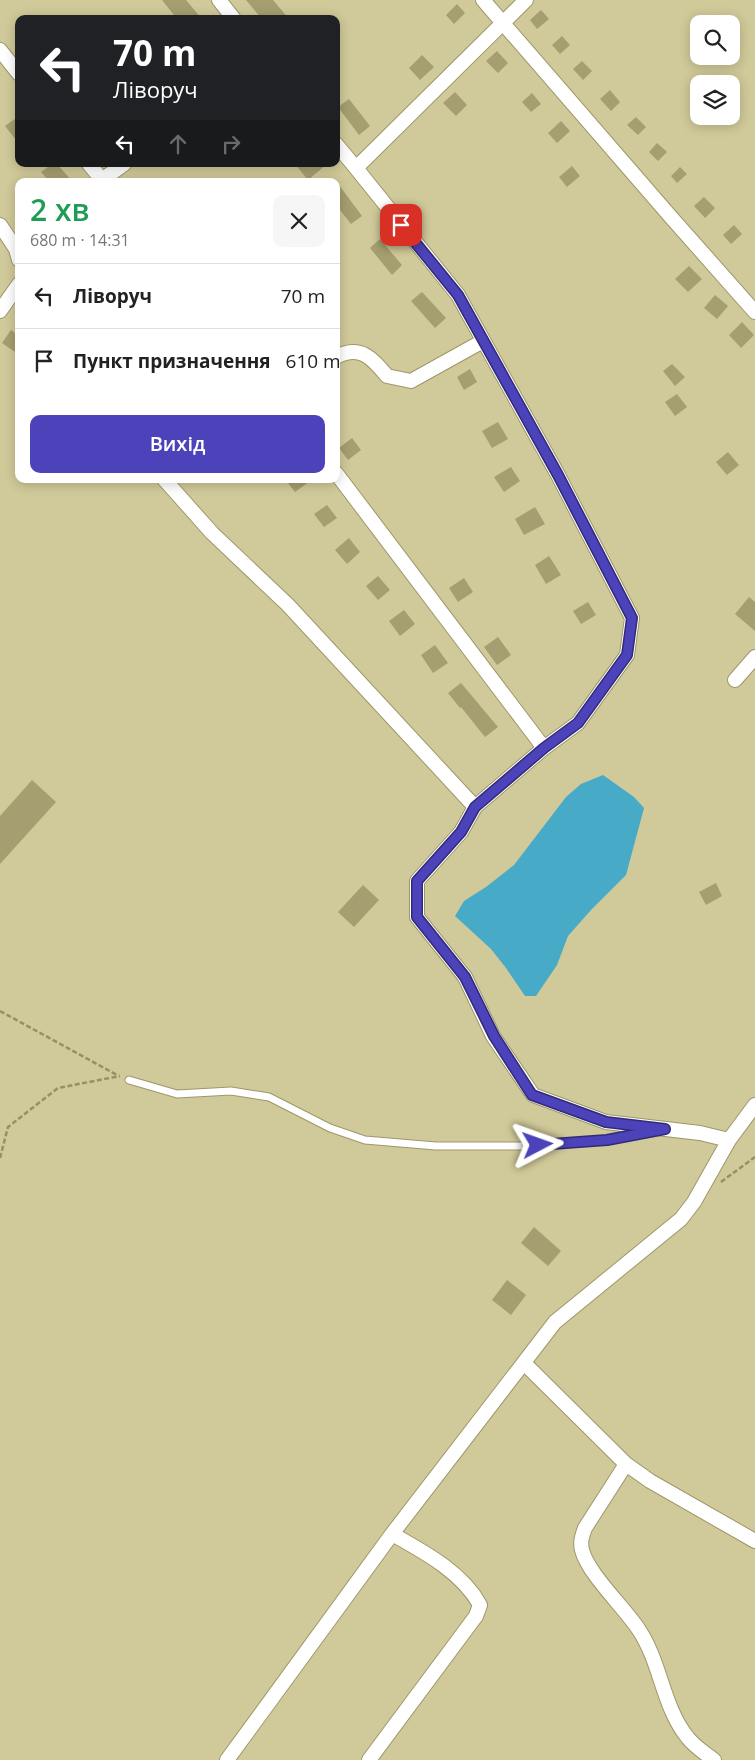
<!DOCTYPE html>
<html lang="uk">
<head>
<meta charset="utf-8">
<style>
  :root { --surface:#fff; --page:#f6f6f6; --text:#222; --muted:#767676; --line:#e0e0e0; --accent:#4c42b9 }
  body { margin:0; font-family:"Open Sans",sans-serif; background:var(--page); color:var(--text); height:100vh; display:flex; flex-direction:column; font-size:19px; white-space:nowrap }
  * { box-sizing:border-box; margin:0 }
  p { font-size:16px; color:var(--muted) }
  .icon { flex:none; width:28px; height:28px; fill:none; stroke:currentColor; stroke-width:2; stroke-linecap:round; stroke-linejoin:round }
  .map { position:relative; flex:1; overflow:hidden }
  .details { position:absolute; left:15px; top:178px; width:325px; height:305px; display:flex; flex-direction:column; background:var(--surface); border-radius:10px; box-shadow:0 2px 12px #0003 }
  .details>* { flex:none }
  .top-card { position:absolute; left:15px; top:15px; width:325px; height:152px; border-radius:10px; box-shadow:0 2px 12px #0003; background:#202124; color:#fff; overflow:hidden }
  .buttons { position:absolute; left:690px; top:15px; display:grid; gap:10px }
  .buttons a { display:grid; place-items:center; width:50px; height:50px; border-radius:10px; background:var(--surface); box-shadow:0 2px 12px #0003; font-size:25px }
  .pin { position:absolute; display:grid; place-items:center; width:42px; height:42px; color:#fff; margin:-21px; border-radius:10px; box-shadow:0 2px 8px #0006 }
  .me { position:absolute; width:55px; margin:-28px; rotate:86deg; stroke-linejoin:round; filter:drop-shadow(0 0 4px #0008) }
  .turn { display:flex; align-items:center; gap:18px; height:105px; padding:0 15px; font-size:22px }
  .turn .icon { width:65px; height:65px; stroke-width:2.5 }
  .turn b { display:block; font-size:35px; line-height:42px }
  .lanes { display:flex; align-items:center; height:48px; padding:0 15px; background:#0003; justify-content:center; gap:25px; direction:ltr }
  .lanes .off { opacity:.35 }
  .round { display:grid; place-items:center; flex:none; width:52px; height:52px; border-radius:10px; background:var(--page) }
  .headline { display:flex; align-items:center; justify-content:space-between; height:85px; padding:0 15px }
  h1 { font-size:30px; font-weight:600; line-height:38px; color:#1e9e55 }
  .cta { display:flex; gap:10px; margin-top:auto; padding:10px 15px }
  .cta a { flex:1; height:58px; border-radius:10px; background:var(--accent); color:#fff; font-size:20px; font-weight:600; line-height:58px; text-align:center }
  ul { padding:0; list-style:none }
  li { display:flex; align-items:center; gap:15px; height:65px; padding:0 15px; border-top:1px solid var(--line) }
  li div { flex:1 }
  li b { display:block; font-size:19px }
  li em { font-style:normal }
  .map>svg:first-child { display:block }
  .water { fill:#47aac7 }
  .building { fill:#a59e70 }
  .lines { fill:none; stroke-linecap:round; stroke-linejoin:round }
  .lane-casing { stroke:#9e9769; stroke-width:9 }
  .street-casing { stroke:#9e9769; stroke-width:16 }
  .path { stroke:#958f6a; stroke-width:2.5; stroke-dasharray:5 2.5; stroke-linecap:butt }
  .lane { stroke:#fff; stroke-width:7 }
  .street { stroke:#fff; stroke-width:14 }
  .route-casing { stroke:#312b78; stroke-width:12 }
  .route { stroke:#4c42b9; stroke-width:9 }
</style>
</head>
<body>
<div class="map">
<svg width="755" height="1760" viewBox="0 0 755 1760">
  <rect width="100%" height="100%" fill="#d0c999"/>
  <path class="water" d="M 603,775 L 634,797 L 644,808 L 626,875 L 591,910 L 568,936 L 557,965 L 536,996 L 525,996 L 506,968 L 491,949 L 455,916 L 464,901 L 486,887 L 514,865 L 566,797 L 581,784 Z"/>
  <path class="building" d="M 162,0 L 186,0 L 202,19 L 177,19 Z
    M 246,0 L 273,0 L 289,19 L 262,19 Z
    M 457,4 L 465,13 L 454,24 L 446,15 Z
    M 541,10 L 549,19 L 537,29 L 530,20 Z
    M 562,36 L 570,45 L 560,54 L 552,45 Z
    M 497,51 L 508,63 L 498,73 L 486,61 Z
    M 422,55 L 434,67 L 420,80 L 409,68 Z
    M 582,61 L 592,71 L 583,80 L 573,69 Z
    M 610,90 L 620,102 L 611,111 L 600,99 Z
    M 455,92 L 467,105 L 456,116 L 443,103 Z
    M 532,93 L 541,104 L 531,112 L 522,102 Z
    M 349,99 L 370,126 L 359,135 L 338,107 Z
    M 19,116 L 19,144 L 5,126 Z
    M 636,117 L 646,127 L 638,135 L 627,125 Z
    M 561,121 L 570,131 L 557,143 L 548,133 Z
    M 657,143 L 667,152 L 658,161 L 649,152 Z
    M 52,164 L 57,164 L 72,181 L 49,181 L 41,172 Z
    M 295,164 L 327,164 L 308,180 Z
    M 572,166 L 580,176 L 567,187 L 559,177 Z
    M 680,167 L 687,174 L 677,183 L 671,176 Z
    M 336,181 L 362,216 L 351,224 L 336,205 Z
    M 704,197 L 715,208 L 705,218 L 694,206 Z
    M 734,225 L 742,234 L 731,244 L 723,235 Z
    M 380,239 L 402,265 L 392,275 L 370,248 Z
    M 689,266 L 702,279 L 688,292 L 675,279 Z
    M 422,292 L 446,318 L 435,328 L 411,301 Z
    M 715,295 L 728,306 L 717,319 L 704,308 Z
    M 742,322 L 754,335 L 741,348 L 729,335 Z
    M 11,330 L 19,336 L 19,347 L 15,352 L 2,343 Z
    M 672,364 L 685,377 L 675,386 L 663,371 Z
    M 470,369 L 477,382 L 464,390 L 457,377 Z
    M 677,394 L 687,407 L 675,416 L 665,402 Z
    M 498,422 L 508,439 L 492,448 L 482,431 Z
    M 352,438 L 361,450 L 348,460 L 339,448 Z
    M 728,452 L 739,465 L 727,475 L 716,462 Z
    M 511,467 L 520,481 L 504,492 L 494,477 Z
    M 285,479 L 313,479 L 295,492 Z
    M 327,505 L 337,518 L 324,527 L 314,514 Z
    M 535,507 L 545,524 L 524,535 L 515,519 Z
    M 349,538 L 360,552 L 347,564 L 335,550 Z
    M 549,556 L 561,575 L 546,584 L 535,565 Z
    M 378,576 L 390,590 L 378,600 L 366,586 Z
    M 464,578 L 473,592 L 458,602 L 449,588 Z
    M 749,597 L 755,602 L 755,631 L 735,614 Z
    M 588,602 L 596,615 L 581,624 L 573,611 Z
    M 404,610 L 415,624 L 400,636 L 389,621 Z
    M 498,637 L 511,655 L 497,665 L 484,647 Z
    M 435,645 L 448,663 L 433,673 L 421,655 Z
    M 461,683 L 498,727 L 485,737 L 461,707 L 460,708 L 448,693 Z
    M 32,780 L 56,802 L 0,864 L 0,816 Z
    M 716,883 L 722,896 L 706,905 L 699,892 Z
    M 363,885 L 379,900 L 354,927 L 338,912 Z
    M 534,1227 L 561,1251 L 548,1266 L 521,1243 Z
    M 507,1280 L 526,1295 L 511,1315 L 492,1300 Z"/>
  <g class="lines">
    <defs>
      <path id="lane" d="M 129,1080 L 177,1094 L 231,1091 L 269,1097 L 330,1128 L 365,1140 L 436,1146 L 521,1146 L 607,1140 L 650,1132"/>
      <path id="street" d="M 219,0 L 234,19
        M 483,0 L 670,216 L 755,312
        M 0,50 L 19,74
        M 336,144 L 356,168 L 526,0
        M 89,164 L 103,181
        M 102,180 L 124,164
        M 0,225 L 16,249 L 19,260
        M 0,311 L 19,284
        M 336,357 C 360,344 372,358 387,376 L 411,381 L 483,341
        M 336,473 L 544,748 L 578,723 L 627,655 L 632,618 L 558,475 L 458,295 L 356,168
        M 164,479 L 212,533 L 288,605 L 475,807 L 461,832 L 417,881 L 417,917 L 465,977 L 493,1036 L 533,1095 L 606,1122 L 700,1133 L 729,1140 L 755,1105
        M 735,680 L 755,657
        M 475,807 L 544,748
        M 524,1363 L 626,1464 L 650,1481 L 755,1541
        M 626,1464 L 585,1528 C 582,1536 580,1542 582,1550 C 588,1574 625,1608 639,1630 C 661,1663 663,1708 688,1738 C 695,1747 705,1753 714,1760
        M 227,1760 L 392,1534 L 555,1322 L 681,1219 L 694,1202 L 729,1140
        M 369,1760 L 476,1616 L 480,1605 C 462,1572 424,1552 392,1534"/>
    </defs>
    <use href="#lane" class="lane-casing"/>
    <use href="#street" class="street-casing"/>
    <path class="path" d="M 0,1011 L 117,1075
      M 0,1158 L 8,1127 L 58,1088 L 120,1076
      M 721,1182 L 755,1157"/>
    <use href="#lane" class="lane"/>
    <use href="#street" class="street"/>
  </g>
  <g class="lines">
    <defs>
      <path id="route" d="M 401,225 L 458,295 L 558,475 L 632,618 L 627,655 L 578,723 L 544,748 L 475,807 L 461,832 L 417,881 L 417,917 L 465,977 L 494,1036 L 532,1095 L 606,1122 L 665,1129 L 607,1140 L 538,1145"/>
    </defs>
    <use href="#route" class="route-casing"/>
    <use href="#route" class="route"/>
  </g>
</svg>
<div class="buttons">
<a><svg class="icon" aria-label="search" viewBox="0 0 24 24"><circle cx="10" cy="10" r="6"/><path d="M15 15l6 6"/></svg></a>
<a><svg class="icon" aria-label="layers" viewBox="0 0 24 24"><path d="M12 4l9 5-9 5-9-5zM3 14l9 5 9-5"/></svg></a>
</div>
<div class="pin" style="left:401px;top:225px;background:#d93025"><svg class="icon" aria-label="arrive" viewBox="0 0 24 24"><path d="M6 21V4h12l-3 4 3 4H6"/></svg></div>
<svg class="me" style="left:538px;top:1145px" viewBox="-20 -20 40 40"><path d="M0-17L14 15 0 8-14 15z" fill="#4c42b9" stroke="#fff" stroke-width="4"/></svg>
<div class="top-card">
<div class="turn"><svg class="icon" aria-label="left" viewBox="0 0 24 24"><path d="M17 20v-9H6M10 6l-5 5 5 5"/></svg><div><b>70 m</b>Ліворуч</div></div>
<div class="lanes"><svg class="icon" aria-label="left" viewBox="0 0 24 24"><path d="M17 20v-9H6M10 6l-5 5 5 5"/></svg><svg class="icon off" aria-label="ahead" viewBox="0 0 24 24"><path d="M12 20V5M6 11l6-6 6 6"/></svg><svg class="icon off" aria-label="right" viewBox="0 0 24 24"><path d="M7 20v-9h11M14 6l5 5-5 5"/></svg></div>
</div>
<section class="details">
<div class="headline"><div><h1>2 хв</h1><p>680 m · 14:31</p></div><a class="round"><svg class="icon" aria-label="close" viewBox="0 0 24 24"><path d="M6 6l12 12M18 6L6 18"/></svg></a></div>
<ul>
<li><svg class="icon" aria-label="left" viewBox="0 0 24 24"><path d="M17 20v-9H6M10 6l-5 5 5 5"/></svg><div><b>Ліворуч</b></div><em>70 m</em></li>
<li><svg class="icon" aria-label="arrive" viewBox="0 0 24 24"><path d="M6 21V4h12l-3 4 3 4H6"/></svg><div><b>Пункт призначення</b></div><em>610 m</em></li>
</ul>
<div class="cta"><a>Вихід</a></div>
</section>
</div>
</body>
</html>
